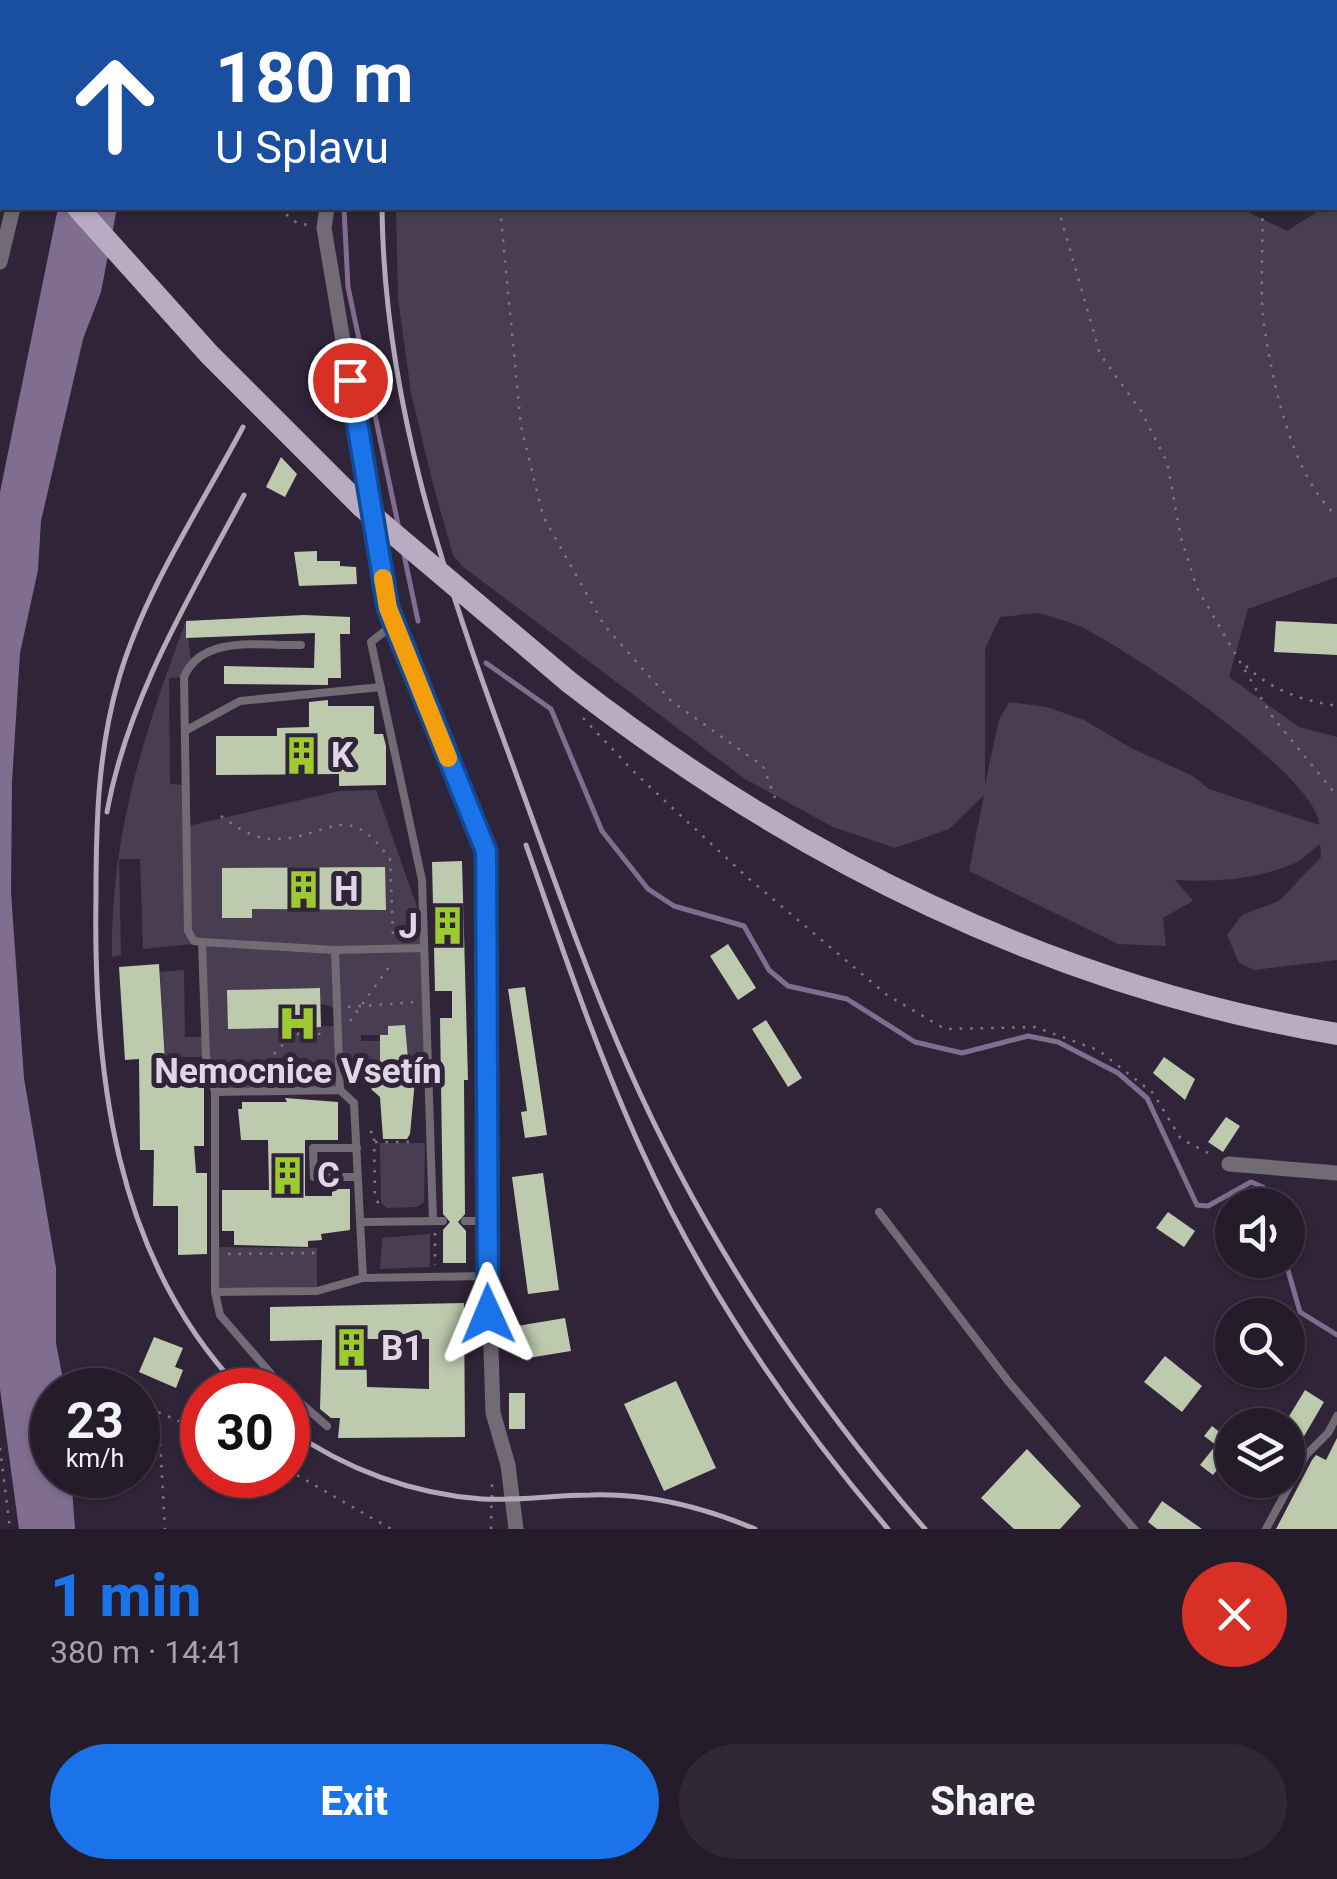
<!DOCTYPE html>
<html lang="en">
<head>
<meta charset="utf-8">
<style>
  :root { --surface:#241b2b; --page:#302837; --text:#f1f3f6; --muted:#a3a1a9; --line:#413947; --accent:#1a73e8 }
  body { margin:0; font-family:Roboto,sans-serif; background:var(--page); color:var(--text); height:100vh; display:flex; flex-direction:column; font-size:38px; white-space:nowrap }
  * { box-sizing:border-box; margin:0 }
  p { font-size:32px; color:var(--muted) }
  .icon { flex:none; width:55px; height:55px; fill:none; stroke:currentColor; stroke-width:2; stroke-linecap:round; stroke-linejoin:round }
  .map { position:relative; height:1529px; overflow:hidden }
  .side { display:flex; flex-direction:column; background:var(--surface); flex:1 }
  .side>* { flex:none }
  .hud { position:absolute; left:0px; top:0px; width:1338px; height:210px; box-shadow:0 2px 8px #0004,0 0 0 2px var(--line); background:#1a4fa0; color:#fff; overflow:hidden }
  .fabs { position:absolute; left:1215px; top:1188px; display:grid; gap:20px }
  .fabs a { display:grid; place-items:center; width:90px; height:90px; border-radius:50%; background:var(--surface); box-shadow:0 2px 8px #0004,0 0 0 2px var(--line); font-size:50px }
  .speed { position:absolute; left:30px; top:1368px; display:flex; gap:20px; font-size:50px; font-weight:700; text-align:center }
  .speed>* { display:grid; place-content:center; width:130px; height:130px; border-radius:50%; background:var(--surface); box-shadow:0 2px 8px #0004,0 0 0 2px var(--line); line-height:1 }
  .speed small { font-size:25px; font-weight:400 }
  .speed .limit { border:15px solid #d22; background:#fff; color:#111 }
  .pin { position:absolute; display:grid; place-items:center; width:85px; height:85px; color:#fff; margin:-42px; border:5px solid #fff; border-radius:50%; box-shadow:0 2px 10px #0007 }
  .me { position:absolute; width:110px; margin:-55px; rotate:359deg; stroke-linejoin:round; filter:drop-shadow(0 0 8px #0008) }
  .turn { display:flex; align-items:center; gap:35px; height:210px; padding:0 50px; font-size:45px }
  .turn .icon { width:130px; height:130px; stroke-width:2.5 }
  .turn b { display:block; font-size:70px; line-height:85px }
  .round { display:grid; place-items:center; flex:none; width:105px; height:105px; border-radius:52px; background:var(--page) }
  .overview { display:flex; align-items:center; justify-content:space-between; height:170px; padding:0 50px }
  h1 { font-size:60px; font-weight:800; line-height:75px; color:var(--accent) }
  .action { display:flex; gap:20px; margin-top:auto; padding:20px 50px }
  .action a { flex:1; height:115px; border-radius:60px; background:var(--accent); color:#fff; font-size:40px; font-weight:800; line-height:115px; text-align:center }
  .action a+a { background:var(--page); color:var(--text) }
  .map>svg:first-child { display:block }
  .green { fill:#493e51; fill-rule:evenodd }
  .water { fill:#816d8f }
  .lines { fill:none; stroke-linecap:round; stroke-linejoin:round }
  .stream { stroke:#816d8f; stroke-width:5 }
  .building { fill:#becaad; fill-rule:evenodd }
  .path { stroke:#807688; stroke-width:2.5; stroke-dasharray:2.5 8; stroke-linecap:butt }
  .lane { stroke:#716b76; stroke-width:8 }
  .street { stroke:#716b76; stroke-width:15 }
  .primary { stroke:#b8abc2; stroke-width:22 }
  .rail { stroke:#b3aab9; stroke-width:5 }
  .primary-bridge { stroke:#b8abc2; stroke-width:22 }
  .route-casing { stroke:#114b97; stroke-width:25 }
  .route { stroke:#1a73e8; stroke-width:18 }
  .slow { stroke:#f59e0b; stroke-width:18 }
  .labels { text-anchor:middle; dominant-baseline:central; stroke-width:10; stroke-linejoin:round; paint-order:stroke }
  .poi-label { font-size:35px; font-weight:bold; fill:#dfd7e5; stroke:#302439; text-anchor:start }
</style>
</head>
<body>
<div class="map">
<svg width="1337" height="1529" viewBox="0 0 1337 1529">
  <rect width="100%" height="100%" fill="#302439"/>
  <path class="green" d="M 420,0 L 1337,0 L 1337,12 L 1335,2 Z
    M 1337,182 L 1337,577 L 1248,609 L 1229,677 L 1299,727 L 1337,737 L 1337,960 L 1254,970 L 1239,963 L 1227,935 L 1242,915 L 1279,901 L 1321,857 L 1320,844 C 1312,849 1303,860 1295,863 C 1256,880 1216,882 1175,880 L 1193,901 L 1163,918 L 1166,946 L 1118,944 L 969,871 L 984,795 L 949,829 L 895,848 L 833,827 L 745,779 L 462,566 L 453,555 L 434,488 L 411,393 L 398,298 L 396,208 L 1239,208 L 1287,231 L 1323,208 L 1335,208 ZM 1039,613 C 1051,617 1065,620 1077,625 C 1124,646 1319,776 1319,825 L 1209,789 L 1193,776 L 1131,748 L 1084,720 L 1047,707 L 1009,702 L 999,720 L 985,784 L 985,649 L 1000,617 Z
    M 186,621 L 191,660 L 184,677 L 169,678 L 170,784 L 185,785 L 188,826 L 339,791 L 376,790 L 418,910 L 430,1070 L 410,1068 L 404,1025 L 388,1026 L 388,1035 L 361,1035 L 361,1041 L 381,1041 L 380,1068 L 339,1069 L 340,1090 L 308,1090 L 307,1058 L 267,1058 L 268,1091 L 215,1092 L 206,1057 L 165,1057 L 160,972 L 184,970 L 185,1037 L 205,1037 L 202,943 L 143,949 L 140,859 L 119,859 L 121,955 L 112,957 C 111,834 143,735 186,621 ZM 385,867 L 385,910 L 251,909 L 251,918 L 222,918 L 222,868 ZM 319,988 L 320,1004 L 337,1008 L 337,1026 L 228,1028 L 228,990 Z
    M 380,1143 L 425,1143 L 424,1202 L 417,1207 L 387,1208 L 381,1203 Z
    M 430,1234 L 430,1267 L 380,1269 L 382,1238 Z
    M 215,1247 L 317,1248 L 317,1291 L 215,1292 Z"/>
  <path class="water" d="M 58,208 L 117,208 L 101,292 L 83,339 L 41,521 L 38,570 L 20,653 L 12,782 L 11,892 L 24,1078 L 56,1268 L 56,1343 L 65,1390 L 52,1390 L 52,1475 L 71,1475 L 75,1529 L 19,1529 L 0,1389 L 0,492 Z"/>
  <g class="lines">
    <path class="stream" d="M 373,2 L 373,0
      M 344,208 L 348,287 L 398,524
      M 404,555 L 418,621
      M 486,663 L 551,709 L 602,831 L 648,889 L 674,906 L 744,926 L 769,970 L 788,986 L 847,999 L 915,1042 L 962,1053 L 1028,1036 L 1058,1042 L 1118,1073 L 1147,1098 L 1197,1205 L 1208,1206 L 1251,1182 L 1263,1187 L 1268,1205
      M 1285,1260 L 1300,1312 L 1337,1335"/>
  </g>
  <path class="building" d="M 281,457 L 297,474 L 285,497 L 266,487 Z
    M 317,551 L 317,561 L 340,561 L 340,566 L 356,567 L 357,584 L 299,586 L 294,552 Z
    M 304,615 L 350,617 L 350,634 L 340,634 L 341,678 L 328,678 L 328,685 L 224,684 L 224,666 L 314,668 L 315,633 L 186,638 L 186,621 Z
    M 1276,621 L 1337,624 L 1337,655 L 1274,652 Z
    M 328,700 L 328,706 L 374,706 L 374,734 L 383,734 L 386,746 L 386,785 L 339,786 L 339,774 L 216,775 L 216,736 L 277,736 L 277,728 L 309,727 L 309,702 Z
    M 462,861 L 468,1080 L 464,1080 L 465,1214 L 458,1222 L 466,1231 L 466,1263 L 443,1263 L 443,1230 L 450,1222 L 443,1214 L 440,1018 L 452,1018 L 452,991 L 435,991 L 432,862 Z
    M 385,867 L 386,910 L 252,909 L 252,918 L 222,918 L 222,868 Z
    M 728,944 L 756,988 L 738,1000 L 710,956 Z
    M 159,964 L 166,1077 L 204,1078 L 204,1146 L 194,1146 L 196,1173 L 207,1173 L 207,1254 L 178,1255 L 178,1206 L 153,1206 L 154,1150 L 140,1150 L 139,1059 L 125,1060 L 119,967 Z
    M 525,987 L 547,1135 L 525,1138 L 521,1112 L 527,1111 L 508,989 Z
    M 320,988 L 321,1027 L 228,1029 L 227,990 Z
    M 766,1020 L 802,1078 L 788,1087 L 752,1029 Z
    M 405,1025 L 410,1080 L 415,1080 L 410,1134 L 407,1139 L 383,1139 L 380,1097 L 371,1089 L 379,1083 L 375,1081 L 380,1081 L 380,1035 L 388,1035 L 388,1026 Z
    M 1164,1057 L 1195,1079 L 1185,1100 L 1153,1073 Z
    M 305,1062 L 305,1083 L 276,1084 L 272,1076 L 277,1063 Z
    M 285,1098 L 338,1102 L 338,1140 L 305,1140 L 305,1196 L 332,1196 L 332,1189 L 350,1189 L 350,1230 L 321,1234 L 322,1240 L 308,1241 L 308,1247 L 234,1245 L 234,1231 L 222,1231 L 222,1190 L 269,1190 L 268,1140 L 241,1140 L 238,1109 L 242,1109 L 242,1102 L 287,1102 Z
    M 1226,1117 L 1240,1126 L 1223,1152 L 1208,1142 Z
    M 543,1173 L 559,1290 L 528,1294 L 512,1177 Z
    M 1168,1212 L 1195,1231 L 1184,1247 L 1156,1228 Z
    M 464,1303 L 465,1437 L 338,1438 L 340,1418 L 331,1418 L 320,1409 L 322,1340 L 270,1341 L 270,1307 ZM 366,1339 L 429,1339 L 429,1389 L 367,1387 Z
    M 565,1318 L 571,1351 L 522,1359 L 517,1326 Z
    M 154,1337 L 183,1348 L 175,1367 L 183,1370 L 176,1388 L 139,1372 Z
    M 1165,1356 L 1202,1386 L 1182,1412 L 1144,1382 Z
    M 676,1381 L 716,1468 L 664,1491 L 624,1404 Z
    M 1305,1390 L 1324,1402 L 1300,1443 L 1288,1435 L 1288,1418 Z
    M 509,1393 L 525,1393 L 525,1429 L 509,1429 Z
    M 1212,1426 L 1232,1442 L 1232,1451 L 1213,1475 L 1200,1465 L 1216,1445 L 1204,1436 Z
    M 1337,1438 L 1337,1529 L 1276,1529 L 1312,1460 L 1316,1455 L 1326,1460 Z
    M 1027,1449 L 1081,1506 L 1060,1529 L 1014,1529 L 981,1498 Z
    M 1162,1501 L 1202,1529 L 1157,1529 L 1148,1522 Z"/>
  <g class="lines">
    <path class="path" d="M 990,0 L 991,2
      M 1236,0 L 1237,2
      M 511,2 L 511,0
      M 1296,2 L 1296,0
      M 278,208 L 297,223 L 308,225
      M 500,208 L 521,426 L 543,516 L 604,625 L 671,701 L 763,766 L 775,798
      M 1058,208 L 1100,354 L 1141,411 L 1167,462 L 1181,538 L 1197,588 L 1271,715 L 1337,796
      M 1262,208 C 1264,245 1259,286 1264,324 C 1272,381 1292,477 1337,516
      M 1246,666 C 1273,691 1301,700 1337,706
      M 583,718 L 636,774 L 748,878 L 887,995 L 945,1029 L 1035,1027 L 1098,1050 L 1153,1093 L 1181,1139 L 1214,1156
      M 221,816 C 239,829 255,840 278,839 C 330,837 346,798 390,859 L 393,936
      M 348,1007 L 415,1002
      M 350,1021 L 392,963
      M 274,1054 L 293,1034 L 327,1034
      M 370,1132 L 374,1132 L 375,1197 L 381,1208
      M 375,1142 L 417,1142
      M 435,1233 L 435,1265
      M 228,1254 L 317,1253
      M 0,1351 L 103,1390
      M 138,1403 L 138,1425 L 160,1440 L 165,1529
      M 139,1404 L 202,1431
      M 0,1448 L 10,1529
      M 288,1470 L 391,1529
      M 491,1529 L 492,1480"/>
    <path class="lane" d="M 394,624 L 371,642 L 422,880 L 433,1221
      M 301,645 C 261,646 202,634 184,677 L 188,931 L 194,941 L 202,942 L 335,950 L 422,948
      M 185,731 L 240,701 L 381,687
      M 202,942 L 206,1056 L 215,1092 L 215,1292 L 220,1315 L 285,1390
      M 335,950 L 340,1090 L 354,1103 L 363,1278
      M 215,1092 L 340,1090
      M 357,1148 L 313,1148 L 314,1177 L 357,1177
      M 879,1212 L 1008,1381 L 1134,1529
      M 465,1221 L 487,1221
      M 363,1222 L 443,1221
      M 215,1292 L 317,1291 L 363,1278 L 488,1276
      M 288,1392 L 327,1426
      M 1266,1529 L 1306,1455 L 1328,1433 L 1337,1416"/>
    <path class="street" d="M 69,2 L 70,0
      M 354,2 L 354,0
      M 327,208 L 324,228 L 388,608 L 486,851 L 487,1221 L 493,1413 L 508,1465 L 516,1529
      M 0,262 L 13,208
      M 1229,1164 L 1337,1173"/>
    <path class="primary" d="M 0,117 L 2,120
      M 569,682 C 795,858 1053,986 1337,1034"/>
    <path class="rail" d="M 403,2 L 404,0
      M 382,208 C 384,397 442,573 507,749 C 546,855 582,963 628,1067 C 702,1234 805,1391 925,1529
      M 107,812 C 128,697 190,597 244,495
      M 526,845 C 562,947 596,1050 641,1149 C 704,1288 790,1414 888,1529
      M 241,1390 C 114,1258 93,1071 96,895 C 96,821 98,750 119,678 C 145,590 200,508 243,427
      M 288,1429 C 345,1469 412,1494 482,1499 C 518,1501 554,1495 590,1495 C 647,1493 703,1507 755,1529"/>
    <path class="primary-bridge" d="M 78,208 L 209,354 L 361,506 L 569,682"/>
  </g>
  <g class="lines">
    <defs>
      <path id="route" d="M 350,380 L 388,608 L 486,851 L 488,1314"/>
    </defs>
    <use href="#route" class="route-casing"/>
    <use href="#route" class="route"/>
    <path class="slow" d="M 383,578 L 388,608 L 448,758"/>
  </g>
  <defs>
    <symbol id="building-bare" viewBox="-9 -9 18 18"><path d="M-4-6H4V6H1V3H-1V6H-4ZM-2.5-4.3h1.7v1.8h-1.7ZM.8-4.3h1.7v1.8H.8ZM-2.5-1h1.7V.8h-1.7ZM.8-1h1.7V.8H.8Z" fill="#9dca30" stroke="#302439" stroke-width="2.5" paint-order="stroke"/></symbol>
    <symbol id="hospital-bare" viewBox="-9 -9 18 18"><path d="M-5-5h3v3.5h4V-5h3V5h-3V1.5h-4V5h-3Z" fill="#9dca30" stroke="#302439" stroke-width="2.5" paint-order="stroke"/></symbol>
  </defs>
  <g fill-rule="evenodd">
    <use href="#building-bare" x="274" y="728" width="55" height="55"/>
    <use href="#building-bare" x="276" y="862" width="55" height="55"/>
    <use href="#building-bare" x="420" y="898" width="55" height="55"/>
    <use href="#hospital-bare" x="270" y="996" width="55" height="55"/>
    <use href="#building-bare" x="260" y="1148" width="55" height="55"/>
    <use href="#building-bare" x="324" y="1320" width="55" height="55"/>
  </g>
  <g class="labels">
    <g class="poi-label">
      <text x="331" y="755">K</text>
      <text x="334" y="889">H</text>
      <text x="418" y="926" text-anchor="end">J</text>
      <text x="298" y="1071" text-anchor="middle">Nemocnice Vsetín</text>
      <text x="317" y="1175">C</text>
      <text x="381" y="1348">B1</text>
    </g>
  </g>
</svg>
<div class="fabs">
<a><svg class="icon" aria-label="sound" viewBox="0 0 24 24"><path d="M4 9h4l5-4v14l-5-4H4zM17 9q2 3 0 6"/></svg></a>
<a><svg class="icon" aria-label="search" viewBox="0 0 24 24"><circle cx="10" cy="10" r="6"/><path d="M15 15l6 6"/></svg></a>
<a><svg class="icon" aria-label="layers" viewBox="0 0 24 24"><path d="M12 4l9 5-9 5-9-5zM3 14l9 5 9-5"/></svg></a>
</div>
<div class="speed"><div>23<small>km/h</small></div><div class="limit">30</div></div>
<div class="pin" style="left:350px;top:380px;background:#d93025"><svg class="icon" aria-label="arrive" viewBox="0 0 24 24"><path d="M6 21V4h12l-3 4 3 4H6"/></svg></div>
<svg class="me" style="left:488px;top:1314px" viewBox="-20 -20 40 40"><path d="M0-17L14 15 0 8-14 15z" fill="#1a73e8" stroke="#fff" stroke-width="4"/></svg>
<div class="hud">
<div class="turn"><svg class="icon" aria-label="ahead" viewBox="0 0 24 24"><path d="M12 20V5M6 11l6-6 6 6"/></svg><div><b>180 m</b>U Splavu</div></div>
</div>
</div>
<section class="side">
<div class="overview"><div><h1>1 min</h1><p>380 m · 14:41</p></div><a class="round" style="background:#d93025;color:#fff"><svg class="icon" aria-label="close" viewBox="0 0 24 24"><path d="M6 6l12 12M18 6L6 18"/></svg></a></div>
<div class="action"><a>Exit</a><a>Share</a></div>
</section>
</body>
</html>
